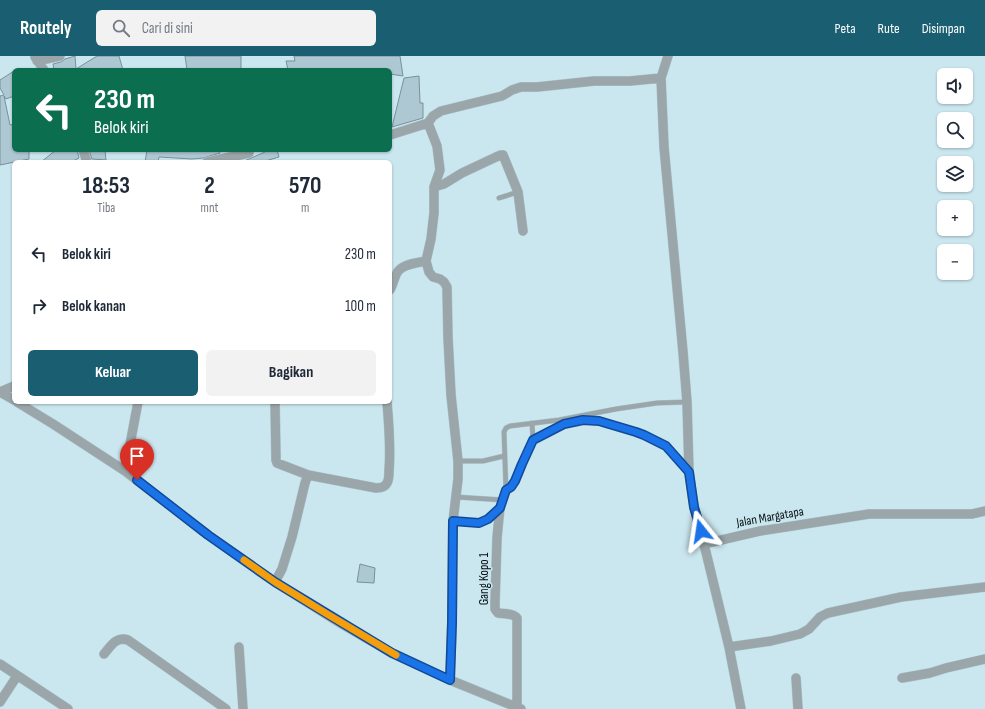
<!DOCTYPE html>
<html lang="id">
<head>
<meta charset="utf-8">
<style>
  :root { --surface:#fff; --page:#f2f2f3; --text:#1f2937; --muted:#747a83; --accent:#1a5f71 }
  body { margin:0; font-family:"Sofia Sans Condensed",sans-serif; background:var(--page); color:var(--text); height:100vh; display:flex; flex-direction:column; font-size:15px; white-space:nowrap }
  * { box-sizing:border-box; margin:0 }
  p { font-size:13px; color:var(--muted) }
  .icon { flex:none; width:22px; height:22px; fill:none; stroke:currentColor; stroke-width:2; stroke-linecap:round; stroke-linejoin:round }
  .map { position:relative; flex:1; overflow:hidden }
  .sheet { position:absolute; left:12px; top:104px; width:380px; height:244px; display:flex; flex-direction:column; background:var(--surface); border-radius:6px; box-shadow:0 1px 3px #0004 }
  .sheet>* { flex:none }
  .hud { position:absolute; left:12px; top:12px; width:380px; height:84px; border-radius:6px; box-shadow:0 1px 3px #0004; background:#0b6e4f; color:#fff; overflow:hidden }
  .tools { position:absolute; left:937px; top:12px; display:grid; gap:8px }
  .tools a { display:grid; place-items:center; width:36px; height:36px; border-radius:6px; background:var(--surface); box-shadow:0 1px 3px #0004; font-size:20px }
  .pin { position:absolute; display:grid; place-items:center; width:34px; height:34px; color:#fff; margin:-41px -17px; border-radius:50% 50% 50% 0; rotate:-45deg; box-shadow:0 0 4px #0007 }
  .pin .icon { rotate:45deg }
  .me { position:absolute; width:44px; margin:-22px; rotate:345deg; stroke-linejoin:round; filter:drop-shadow(0 0 3px #0008) }
  .turn { display:flex; align-items:center; gap:14px; height:84px; padding:0 16px; font-size:18px }
  .turn .icon { width:52px; height:52px; stroke-width:2.5 }
  .turn b { display:block; font-size:28px; line-height:34px }
  .eta { display:flex; justify-content:space-evenly; align-items:center; height:68px; text-align:center }
  .eta b { font-size:24px; font-weight:700; line-height:28px }
  .button { display:flex; gap:8px; margin-top:auto; padding:8px 16px }
  .button a { flex:1; height:46px; border-radius:6px; background:var(--accent); color:#fff; font-size:16px; font-weight:700; line-height:46px; text-align:center }
  .button a+a { background:var(--page); color:var(--text) }
  ul { padding:0; list-style:none }
  li { display:flex; align-items:center; gap:12px; height:52px; padding:0 16px }
  li div { flex:1 }
  li b { display:block; font-size:15px }
  li em { font-style:normal }
  header { display:flex; align-items:center; gap:24px; box-sizing:border-box; height:56px; padding:0 20px; background:var(--accent); color:#fff }
  header strong { font-size:19px }
  nav { display:flex; gap:22px; margin-inline-start:auto; font-size:14px }
  .search { width:280px; height:36px; background:var(--page); display:flex; align-items:center; gap:10px; box-sizing:border-box; padding:0 14px; border-radius:6px; color:var(--muted); font-size:15px }
  .map>svg:first-child { display:block }
  .building { fill:#adc8d2; stroke:#78919a }
  .lines { fill:none; stroke-linecap:round; stroke-linejoin:round }
  .service-casing { stroke:#abc4cc; stroke-width:5.5 }
  .minor-casing { stroke:#abc4cc; stroke-width:10 }
  .service { stroke:#9aa6a9; stroke-width:4.5 }
  .minor { stroke:#9aa6a9; stroke-width:9 }
  .route-casing { stroke:#114b97; stroke-width:10 }
  .route { stroke:#1a73e8; stroke-width:7 }
  .slow { stroke:#f59e0b; stroke-width:7 }
  .labels { text-anchor:middle; dominant-baseline:central; stroke-width:3; stroke-linejoin:round; paint-order:stroke }
  .street-label { font-size:13px; fill:#071114; stroke:#cae6ef }
</style>
</head>
<body>
<header>
<strong>Routely</strong>
<div class="search"><svg class="icon" aria-label="search" viewBox="0 0 24 24"><circle cx="10" cy="10" r="6"/><path d="M15 15l6 6"/></svg>Cari di sini</div>
<nav><a>Peta</a><a>Rute</a><a>Disimpan</a></nav>
</header>
<div class="map">
<svg width="985" height="653" viewBox="0 0 985 653">
  <rect width="100%" height="100%" fill="#cae6ef"/>
  <path class="building" d="M 75,0 L 76,13 L 97,0 L 119,0 L 123,14 L 54,14 L 53,8 L 61,6 L 65,3 Z
    M 185,0 L 241,0 L 241,14 L 187,14 Z
    M 294,0 L 400,0 L 403,20 L 390,18 L 390,14 L 288,14 L 286,5 L 295,5 Z
    M 14,15 L 14,40 L 6,43 L 4,40 L 10,69 L 14,68 L 14,94 L 29,94 L 29,103 L 0,109 L 0,40 L 4,39 L 0,32 L 0,24 Z
    M 419,20 L 420,47 L 423,47 L 423,62 L 392,71 L 404,22 Z
    M 56,94 L 77,94 L 79,102 L 71,106 L 41,106 Z
    M 89,94 L 105,94 L 106,104 L 92,103 Z
    M 147,94 L 219,94 L 220,97 L 203,102 L 192,103 L 159,101 L 158,106 L 145,106 Z
    M 264,94 L 277,94 L 279,101 L 262,106 L 242,106 L 265,96 Z
    M 360,508 L 375,512 L 374,527 L 357,526 Z"/>
  <g class="lines">
    <defs>
      <path id="service" d="M 499,142 L 518,136
        M 532,367 L 533,384
        M 458,405 L 483,405 L 504,400
        M 506,434 L 504,376 L 506,372 L 510,370 L 559,364 L 616,353 L 657,347 L 687,346
        M 456,441 L 503,444
        M 453,465 L 479,467 L 488,463 L 500,451 L 506,434 L 511,431 L 515,425 L 522,408 L 533,384 L 564,368 L 583,364 L 599,365 L 628,373 L 644,379 L 666,390 L 688,415"/>
      <path id="minor" d="M 668,0 L 661,22 L 664,91 L 683,296 L 687,346 L 689,416 L 694,451 L 704,488
        M 35,1 L 44,14
        M 37,5 L 60,0
        M 428,67 L 437,90 L 440,114 L 434,131 L 434,157 L 431,183 L 426,205 L 429,216 L 433,221 L 440,223 L 444,226 L 447,231 L 448,282 L 451,339 L 458,405 L 458,423 L 453,465 L 452,567 L 450,624
        M 390,79 L 428,67 L 433,60 L 441,55 L 502,40 L 512,34 L 521,31 L 537,31 L 594,25 L 630,25 L 661,22
        M 83,94 L 87,106
        M 207,106 L 249,97
        M 434,131 L 444,128 L 462,117 L 496,101 L 501,99 L 503,99 L 518,136 L 523,175
        M 390,234 C 393,229 394,222 397,217 C 401,208 417,207 426,205
        M 0,336 L 14,344
        M 0,336 L 14,330
        M 17,346 L 53,368 L 125,415 L 208,479 L 275,526 L 340,567 L 392,597 L 450,624 L 521,653
        M 275,346 L 276,404 L 277,407 L 308,419 L 376,432 C 380,432 385,431 387,427 C 389,424 389,418 389,415 C 391,392 389,369 387,346
        M 125,415 L 138,346
        M 500,451 L 497,482 L 495,547 L 495,553 L 498,557 C 504,558 513,557 517,562 L 517,652
        M 275,526 L 282,513 L 292,481 L 305,427 L 308,419
        M 239,591 L 243,653
        M 729,591 L 771,585 L 800,578 L 809,573 L 820,561 L 828,557 L 901,541 L 985,531
        M 104,598 C 111,590 116,580 128,584 L 226,653
        M 0,608 L 68,653
        M 796,622 L 798,653
        M 902,622 L 930,617 L 946,612 L 985,603
        M 0,646 L 17,620
        M 741,653 L 729,591 L 704,488 L 760,475 L 869,458 L 972,458 L 985,455"/>
    </defs>
    <use href="#service" class="service-casing"/>
    <use href="#minor" class="minor-casing"/>
    <use href="#service" class="service"/>
    <use href="#minor" class="minor"/>
  </g>
  <g class="lines">
    <defs>
      <path id="route" d="M 137,424 L 208,479 L 275,526 L 392,597 L 450,624 L 452,567 L 453,465 L 479,467 L 488,463 L 500,452 L 506,434 L 511,431 L 515,425 L 522,408 L 533,384 L 564,368 L 583,364 L 599,365 L 636,376 L 644,379 L 666,390 L 689,416 L 694,451 L 701,475"/>
    </defs>
    <use href="#route" class="route-casing"/>
    <use href="#route" class="route"/>
    <path class="slow" d="M 244,504 L 275,526 L 327,558 L 396,599"/>
  </g>
  <g class="labels">
    <g class="street-label">
      <text transform="translate(770 461) rotate(-10)">Jalan Margatapa</text>
      <text transform="translate(484 523) rotate(-90)">Gang Kopo 1</text>
    </g>
  </g>
</svg>
<div class="tools">
<a><svg class="icon" aria-label="sound" viewBox="0 0 24 24"><path d="M4 9h4l5-4v14l-5-4H4zM17 9q2 3 0 6"/></svg></a>
<a><svg class="icon" aria-label="search" viewBox="0 0 24 24"><circle cx="10" cy="10" r="6"/><path d="M15 15l6 6"/></svg></a>
<a><svg class="icon" aria-label="layers" viewBox="0 0 24 24"><path d="M12 4l9 5-9 5-9-5zM3 14l9 5 9-5"/></svg></a>
<a>+</a>
<a>−</a>
</div>
<div class="pin" style="left:137px;top:424px;background:#d93025"><svg class="icon" aria-label="arrive" viewBox="0 0 24 24"><path d="M6 21V4h12l-3 4 3 4H6"/></svg></div>
<svg class="me" style="left:701px;top:475px" viewBox="-20 -20 40 40"><path d="M0-17L14 15 0 8-14 15z" fill="#1a73e8" stroke="#fff" stroke-width="4"/></svg>
<div class="hud">
<div class="turn"><svg class="icon" aria-label="left" viewBox="0 0 24 24"><path d="M17 20v-9H6M10 6l-5 5 5 5"/></svg><div><b>230 m</b>Belok kiri</div></div>
</div>
<section class="sheet">
<div class="eta">
<div><b>18:53</b><p>Tiba</p></div>
<div><b>2</b><p>mnt</p></div>
<div><b>570</b><p>m</p></div>
</div>
<ul>
<li><svg class="icon" aria-label="left" viewBox="0 0 24 24"><path d="M17 20v-9H6M10 6l-5 5 5 5"/></svg><div><b>Belok kiri</b></div><em>230 m</em></li>
<li><svg class="icon" aria-label="right" viewBox="0 0 24 24"><path d="M7 20v-9h11M14 6l5 5-5 5"/></svg><div><b>Belok kanan</b></div><em>100 m</em></li>
</ul>
<div class="button"><a>Keluar</a><a>Bagikan</a></div>
</section>
</div>
</body>
</html>
